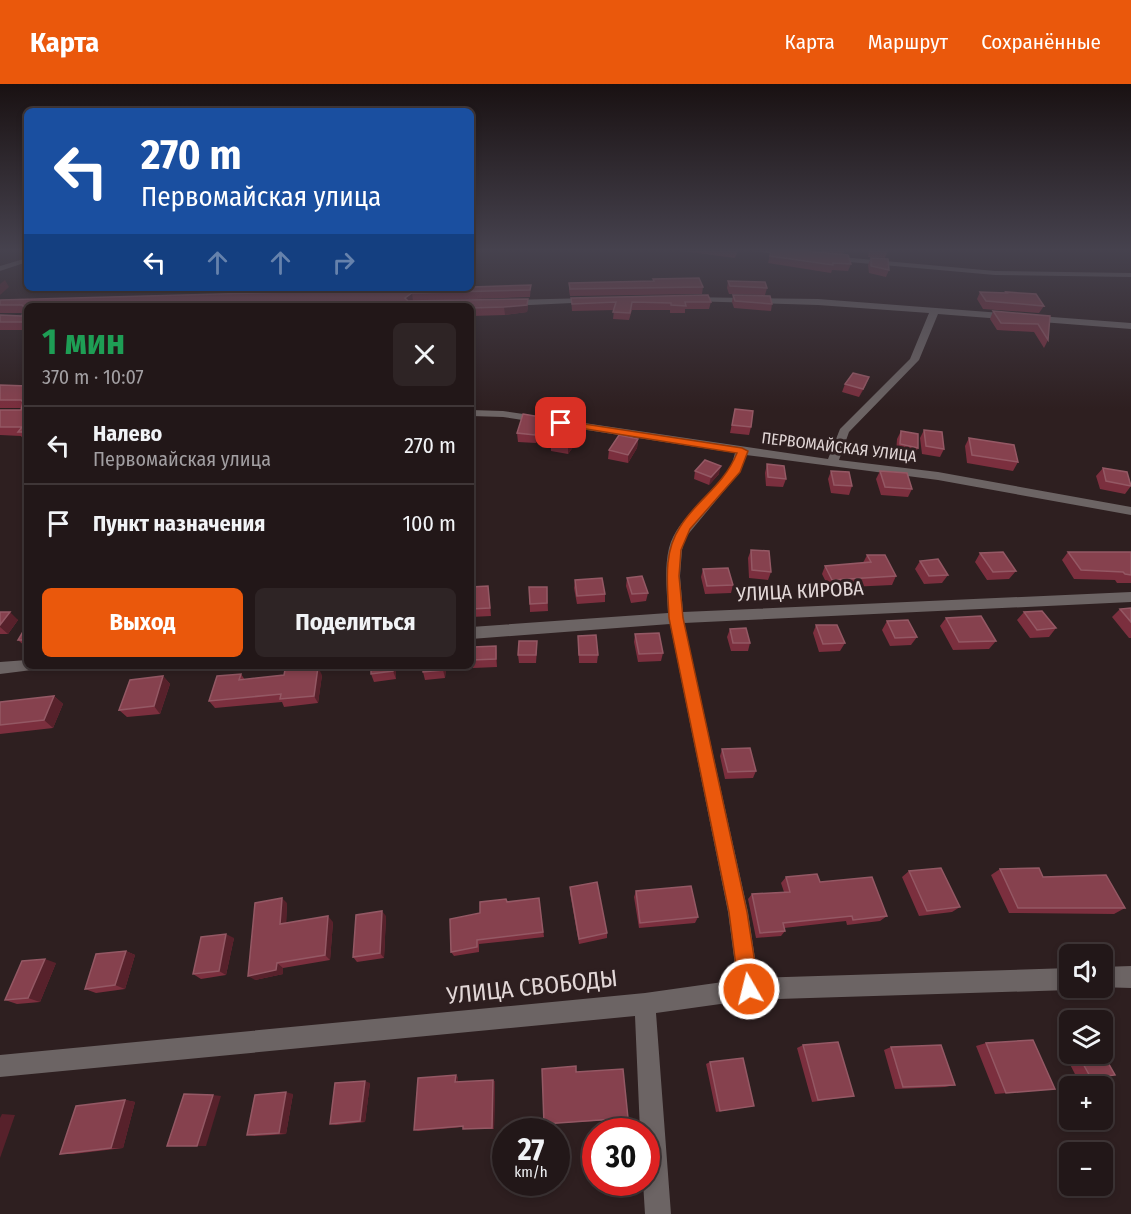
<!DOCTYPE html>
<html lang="ru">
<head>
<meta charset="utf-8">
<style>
  :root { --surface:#221718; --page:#2e2425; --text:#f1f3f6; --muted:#a29fa2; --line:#3f3637; --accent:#ea580c }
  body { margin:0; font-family:"Fira Sans Condensed",sans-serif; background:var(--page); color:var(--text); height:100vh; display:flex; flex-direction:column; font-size:22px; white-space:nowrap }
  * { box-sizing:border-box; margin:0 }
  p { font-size:20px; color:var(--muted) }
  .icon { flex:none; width:33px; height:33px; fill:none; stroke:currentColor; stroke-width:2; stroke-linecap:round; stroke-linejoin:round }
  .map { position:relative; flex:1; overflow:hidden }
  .side { position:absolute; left:24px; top:219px; width:450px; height:366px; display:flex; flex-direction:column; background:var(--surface); border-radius:9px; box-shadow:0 3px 9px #0003,0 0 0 2px var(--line) }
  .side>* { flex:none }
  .top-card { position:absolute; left:24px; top:24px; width:450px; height:183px; border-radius:9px; box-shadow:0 3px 9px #0003,0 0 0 2px var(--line); background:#1a4fa0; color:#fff; overflow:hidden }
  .controls { position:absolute; left:1059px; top:860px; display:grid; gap:12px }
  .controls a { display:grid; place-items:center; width:54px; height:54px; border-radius:9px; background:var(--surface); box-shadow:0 3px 9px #0003,0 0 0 2px var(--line); font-size:30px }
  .speed { position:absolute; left:492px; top:1034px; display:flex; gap:12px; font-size:30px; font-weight:700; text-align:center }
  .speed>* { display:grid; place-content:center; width:78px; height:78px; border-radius:50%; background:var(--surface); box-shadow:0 3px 9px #0003,0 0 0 2px var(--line); line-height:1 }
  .speed small { font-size:15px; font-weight:400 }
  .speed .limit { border:9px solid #d22; background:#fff; color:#111 }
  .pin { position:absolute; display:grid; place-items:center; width:51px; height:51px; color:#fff; margin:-26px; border-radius:12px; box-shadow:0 3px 9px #0006 }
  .me { position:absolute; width:66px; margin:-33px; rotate:352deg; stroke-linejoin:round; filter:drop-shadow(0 0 4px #0008) }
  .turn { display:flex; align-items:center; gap:21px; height:126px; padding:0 18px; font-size:27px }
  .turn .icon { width:78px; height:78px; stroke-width:2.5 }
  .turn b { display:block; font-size:42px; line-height:51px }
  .lanes { display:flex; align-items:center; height:57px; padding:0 18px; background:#0003; justify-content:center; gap:30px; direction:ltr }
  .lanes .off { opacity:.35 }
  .round { display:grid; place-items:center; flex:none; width:63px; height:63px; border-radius:9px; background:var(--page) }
  .overview { display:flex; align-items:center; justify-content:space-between; height:102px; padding:0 18px }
  h1 { font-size:36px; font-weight:700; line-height:45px; color:#1e9e55 }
  .action { display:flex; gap:12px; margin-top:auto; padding:12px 18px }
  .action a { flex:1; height:69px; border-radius:9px; background:var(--accent); color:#fff; font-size:24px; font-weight:700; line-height:69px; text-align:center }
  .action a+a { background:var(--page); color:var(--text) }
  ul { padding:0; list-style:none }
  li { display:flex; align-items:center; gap:18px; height:78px; padding:0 18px; border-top:2px solid var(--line) }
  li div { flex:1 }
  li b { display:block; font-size:22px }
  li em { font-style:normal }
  header { display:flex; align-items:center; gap:36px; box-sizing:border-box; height:84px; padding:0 30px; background:var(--accent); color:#fff }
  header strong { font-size:28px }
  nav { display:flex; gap:33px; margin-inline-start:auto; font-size:21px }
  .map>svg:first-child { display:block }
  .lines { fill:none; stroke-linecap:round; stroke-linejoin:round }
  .minor { fill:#6c6464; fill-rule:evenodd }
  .wall { fill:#7b2f3e }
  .shaded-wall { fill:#57212b }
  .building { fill:#86414e; stroke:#945864; stroke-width:1.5 }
  .route { fill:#ea580c; stroke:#983908; stroke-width:1.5 }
  .labels { text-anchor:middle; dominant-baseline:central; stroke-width:6; stroke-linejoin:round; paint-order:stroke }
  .far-street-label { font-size:16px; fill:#e2d7d7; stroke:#2e1f20 }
  .street-label { font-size:20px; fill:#e2d7d7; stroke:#2e1f20 }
  .near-street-label { font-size:24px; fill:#e2d7d7; stroke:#2e1f20 }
</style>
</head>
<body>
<header>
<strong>Карта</strong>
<nav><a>Карта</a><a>Маршрут</a><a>Сохранённые</a></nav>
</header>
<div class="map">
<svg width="1131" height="1130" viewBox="0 0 1131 1130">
  <rect width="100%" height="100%" fill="#2e1f20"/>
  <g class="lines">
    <path class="minor" d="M 754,167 L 785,167 L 795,170 L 791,172 Z
      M 830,172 L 995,187 L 1131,189 L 1131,193 L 995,191 L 827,176 L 826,174 Z
      M 27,174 L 27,178 L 0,187 L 0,182 Z
      M 686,213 L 818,215 L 1131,239 L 1131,245 L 938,230 L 919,276 L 849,348 L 839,376 L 938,388 L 1131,423 L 1131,431 L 938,396 L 746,371 L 738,390 L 685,454 L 682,466 L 680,492 L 683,528 L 1131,508 L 1131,518 L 684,539 L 748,828 L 758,894 L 1070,884 L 1070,903 L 1076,903 L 1070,906 L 749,916 L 656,929 L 671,1130 L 645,1130 L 643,1098 L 646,1098 L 646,1047 L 640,1047 L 635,932 L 0,993 L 0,971 L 645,909 L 737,896 L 728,828 L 670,540 L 471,555 L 471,543 L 668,529 C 667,508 664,485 669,464 C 678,431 712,414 729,387 C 732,382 733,375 735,369 L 503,333 L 471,332 L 471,326 L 503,327 L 828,375 L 840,345 L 910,275 L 929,229 L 818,221 L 689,217 L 685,215 Z
      M 590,214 L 594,216 L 593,218 L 509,222 L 505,219 L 509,216 Z
      M 27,576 L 27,582 L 35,582 L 32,586 L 0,590 L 0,578 Z
      M 1131,882 L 1131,904 L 1098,903 L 1102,903 L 1102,883 Z"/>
  </g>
  <path class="wall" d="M 682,167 L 738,167 L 735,174 Z
    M 771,167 L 851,180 L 848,187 L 832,186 L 831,189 L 768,179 Z
    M 822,167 L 844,167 L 843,170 L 822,168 Z
    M 869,167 L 888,167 L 885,174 L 868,173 Z
    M 871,174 L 889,186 L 886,193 L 869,189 L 868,181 Z
    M 653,195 L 703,203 L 702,210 L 570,212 L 569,207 L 569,199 L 653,197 Z
    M 728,197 L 767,204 L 765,211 L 729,210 L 727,204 Z
    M 531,201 L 530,213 L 420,217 L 528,215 L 528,222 L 527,228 L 505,231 L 471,232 L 471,222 L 22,232 L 23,229 L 0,229 L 0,216 Z
    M 980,208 L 1005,209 L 1006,208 L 1044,222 L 1039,229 L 983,225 L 977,215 Z
    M 733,211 L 772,220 L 771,227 L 734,224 L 732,218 Z
    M 571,214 L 711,218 L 709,225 L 685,225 L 685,229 L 670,229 L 670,226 L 632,226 L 629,236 L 613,235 L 614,226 L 572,227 Z
    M 993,227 L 1050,232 L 1048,256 L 1044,264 L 1034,248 L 997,246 L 990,235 Z
    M 0,238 L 27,238 L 27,246 L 0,246 Z
    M 845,300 L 866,301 L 859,313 L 842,308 Z
    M 0,301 L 27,302 L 27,356 L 24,356 L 21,352 L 0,351 L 0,326 L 21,326 L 22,324 L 0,324 Z
    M 735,325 L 751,343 L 749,351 L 730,349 Z
    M 541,341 L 536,359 L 518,358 L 517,349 Z
    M 924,346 L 944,365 L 940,373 L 922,370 L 920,354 Z
    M 579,347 L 579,355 L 568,370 L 551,367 L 551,358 Z
    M 901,347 L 918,364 L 914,372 L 896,369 L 897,355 Z
    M 969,354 L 1018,378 L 1013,387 L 967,379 L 965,362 Z
    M 638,355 L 637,364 L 628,379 L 608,375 L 609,366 Z
    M 767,380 L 786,395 L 783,403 L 766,402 L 765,389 Z
    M 1103,384 L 1131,400 L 1131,402 L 1125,410 L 1100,405 L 1096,392 Z
    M 695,387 L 719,390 L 709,401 L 694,395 Z
    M 831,387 L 852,402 L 849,411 L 831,409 L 828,395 Z
    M 880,387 L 912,405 L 908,413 L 881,411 L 876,395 Z
    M 751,466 L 771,488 L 768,496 L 749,494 L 748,474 Z
    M 1068,468 L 1131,468 L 1131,499 L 1117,499 L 1115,496 L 1074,495 L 1062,476 Z
    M 980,469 L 1016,487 L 1009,495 L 987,496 L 975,478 Z
    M 867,471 L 896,492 L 892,501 L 829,504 L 822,490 L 825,482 L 863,479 Z
    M 920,477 L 948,491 L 942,499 L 924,500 L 915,485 Z
    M 703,485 L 733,501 L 731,509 L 705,510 L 701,493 Z
    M 627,494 L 648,509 L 646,517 L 631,519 L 626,502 Z
    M 575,496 L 605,510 L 605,518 L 577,520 L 574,504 Z
    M 471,503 L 489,510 L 491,532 L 471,533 Z
    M 529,503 L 547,503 L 548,527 L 530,528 Z
    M 1131,524 L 1131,554 L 1129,554 L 1112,533 L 1120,525 Z
    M 0,528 L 18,536 L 8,550 L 0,550 Z
    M 1024,528 L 1056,544 L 1049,553 L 1030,554 L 1017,536 Z
    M 946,534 L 996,557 L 989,565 L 953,566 L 940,542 Z
    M 887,537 L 917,553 L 911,561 L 890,562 L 882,546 Z
    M 27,541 L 27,564 L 18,556 Z
    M 816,541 L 845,559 L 840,567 L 819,568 L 813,549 Z
    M 730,545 L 750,559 L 748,567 L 731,567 L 727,553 Z
    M 635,550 L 663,569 L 661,577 L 638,578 L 634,558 Z
    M 578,552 L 598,571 L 597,579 L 579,579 Z
    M 537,565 L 536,579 L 519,579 L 518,571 Z
    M 497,570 L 497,583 L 473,584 L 472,576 Z
    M 396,582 L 396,595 L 374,598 L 371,590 Z
    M 423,582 L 446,582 L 445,594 L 425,596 L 423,588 Z
    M 241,590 L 245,596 L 284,591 L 322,591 L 318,619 L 284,623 L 282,618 L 215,624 L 209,617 Z
    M 163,592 L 170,600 L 160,630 L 127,633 L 119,626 Z
    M 54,612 L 63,620 L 53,644 L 0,650 L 0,618 Z
    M 722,665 L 756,687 L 753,694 L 725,695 L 720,672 Z
    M 1000,785 L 1043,793 L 1125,824 L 1114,830 L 1009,829 L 991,791 Z
    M 909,787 L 960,823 L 952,828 L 919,832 L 902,793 Z
    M 786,793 L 820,798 L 887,832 L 880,837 L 847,841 L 846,837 L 784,844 L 785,847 L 781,852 L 756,854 L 748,815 L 752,810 L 784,808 L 781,799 Z
    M 570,803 L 607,849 L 607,854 L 579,860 L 570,809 Z
    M 636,807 L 698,833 L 695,839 L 639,844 L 634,813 Z
    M 539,814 L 544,853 L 479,860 L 479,868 L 454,872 L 451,868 L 480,829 L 507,818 Z
    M 287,819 L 286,839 L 333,838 L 330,876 L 283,884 L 283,890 L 255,896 Z
    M 386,832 L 384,874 L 357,878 L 353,873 Z
    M 234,854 L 226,891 L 201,895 L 193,890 Z
    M 126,867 L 135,871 L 125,905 L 96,909 L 85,905 Z
    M 56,879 L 40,918 L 17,920 L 5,916 Z
    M 1070,955 L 1070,969 L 1102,969 L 1115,991 L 1078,996 L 1058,957 Z
    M 986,959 L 1055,1005 L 995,1010 L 976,962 Z
    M 803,961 L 854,1012 L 812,1018 L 797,964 Z
    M 891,963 L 955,1001 L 945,1003 L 895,1005 L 884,966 Z
    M 710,978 L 754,1022 L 716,1028 L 706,980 Z
    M 576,988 L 628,1034 L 626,1035 L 545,1040 L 544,1040 Z
    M 458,993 L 458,998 L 493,996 L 495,998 L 494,1045 L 463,1045 L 463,1043 L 418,1047 L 414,1046 Z
    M 370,999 L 365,1038 L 336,1041 L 330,1040 Z
    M 293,1010 L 286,1050 L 255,1052 L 247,1051 Z
    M 125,1016 L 135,1018 L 123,1064 L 73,1070 L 60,1070 Z"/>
  <path class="shaded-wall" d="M 5,196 L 9,203 L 0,211 L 0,200 Z
    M 412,209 L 413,217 L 407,222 L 405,214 Z
    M 528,215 L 528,222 L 527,228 L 505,231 L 504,223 Z
    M 869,293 L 866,301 L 859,313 Z
    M 541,333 L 541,341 L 536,359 L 535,351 Z
    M 579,347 L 579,355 L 568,370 L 568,362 Z
    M 638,355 L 637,364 L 628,379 L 628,371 Z
    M 721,382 L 719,390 L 709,401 L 711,393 Z
    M 10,528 L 18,536 L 8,550 L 0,543 L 0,541 Z
    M 496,562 L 497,570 L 497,583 L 496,575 Z
    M 393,582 L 396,582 L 396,595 L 393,587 Z
    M 444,582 L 446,582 L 445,594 L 443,586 Z
    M 318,583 L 322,591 L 318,619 L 314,612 Z
    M 163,592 L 170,600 L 160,630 L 154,622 Z
    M 54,612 L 63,620 L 53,644 L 44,636 Z
    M 282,814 L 287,819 L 286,845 L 280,840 Z
    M 382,827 L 386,832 L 384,874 L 380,869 Z
    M 328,832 L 333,838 L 330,876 L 325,871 Z
    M 226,850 L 234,854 L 226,891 L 219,887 Z
    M 126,867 L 135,871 L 125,905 L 115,901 Z
    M 45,875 L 56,879 L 40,918 L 28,914 Z
    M 277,879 L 283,884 L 283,890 L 255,896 L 248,892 Z
    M 456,991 L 458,993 L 458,1000 L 455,998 Z
    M 493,996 L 495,998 L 494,1045 L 492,1044 Z
    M 365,997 L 370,999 L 365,1038 L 360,1037 Z
    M 286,1008 L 293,1010 L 286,1050 L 279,1049 Z
    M 213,1011 L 221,1012 L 206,1062 L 197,1062 Z
    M 125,1016 L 135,1018 L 123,1064 L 111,1064 Z
    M 2,1030 L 15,1031 L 0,1074 L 0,1034 Z"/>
  <path class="building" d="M 771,167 L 806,167 L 848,171 L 851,180 L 833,179 L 833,181 L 770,172 Z
    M 871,174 L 888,175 L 889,186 L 871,182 Z
    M 699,194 L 703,203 L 570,205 L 569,199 L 654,197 L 653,195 Z
    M 728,197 L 765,198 L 767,204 L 730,202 Z
    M 531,201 L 530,206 L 412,209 L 405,214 L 408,217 L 528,215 L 527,221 L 504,223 L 471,224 L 471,222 L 27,222 L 27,238 L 0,238 L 0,231 L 22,232 L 24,223 L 22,221 L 0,221 L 0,216 L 435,204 L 471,204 L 471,203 Z
    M 980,208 L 1007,209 L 1006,208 L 1036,210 L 1044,222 L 986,217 Z
    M 708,211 L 711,218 L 685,218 L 686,222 L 671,221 L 671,219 L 632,218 L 630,229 L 613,228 L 616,218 L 572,220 L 571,214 Z
    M 733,211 L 770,212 L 772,220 L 735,217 Z
    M 993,227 L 1050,232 L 1048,256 L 1038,240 L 1001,239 Z
    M 853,289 L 869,293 L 863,305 L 845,300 Z
    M 0,301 L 27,302 L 27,348 L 18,348 L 22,343 L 0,343 L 0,326 L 21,326 L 23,318 L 21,316 L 0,316 Z
    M 735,325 L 753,327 L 751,343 L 732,341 Z
    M 523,330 L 541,333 L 535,351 L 517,349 Z
    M 561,344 L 579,347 L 568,362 L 551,358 Z
    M 924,346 L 942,348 L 944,365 L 926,362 Z
    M 901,347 L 918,350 L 918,364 L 900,360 Z
    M 619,351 L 638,355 L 628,371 L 609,366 Z
    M 969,354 L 1014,361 L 1018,378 L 972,371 Z
    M 705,376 L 721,382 L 711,393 L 695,387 Z
    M 767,380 L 784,382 L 786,395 L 768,393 Z
    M 1103,384 L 1127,388 L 1131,402 L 1106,397 Z
    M 831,387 L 849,388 L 852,402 L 834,401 Z
    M 880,387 L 907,389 L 912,405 L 885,403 Z
    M 751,466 L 769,467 L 771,488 L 752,486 Z
    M 1003,468 L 1016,487 L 993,488 L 980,469 Z
    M 1068,468 L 1131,468 L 1131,491 L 1125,490 L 1123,488 L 1081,486 Z
    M 867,471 L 885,471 L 896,492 L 832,496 L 825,482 L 871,478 Z
    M 938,475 L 948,491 L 929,492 L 920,477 Z
    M 728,484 L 733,501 L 707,502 L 703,485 Z
    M 642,492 L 648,509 L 632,510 L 627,494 Z
    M 602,494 L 605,510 L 577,512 L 575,496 Z
    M 488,502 L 490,524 L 471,525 L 471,503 Z
    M 529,503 L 547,503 L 547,519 L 530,520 Z
    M 1131,524 L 1131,538 L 1120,525 Z
    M 1042,527 L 1056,544 L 1037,546 L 1024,528 Z
    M 0,528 L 10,528 L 0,541 Z
    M 981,532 L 996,557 L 959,558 L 946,534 Z
    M 908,536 L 917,553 L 895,554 L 887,537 Z
    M 27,541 L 27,556 L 18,556 Z
    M 816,541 L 837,541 L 845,559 L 823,560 Z
    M 746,544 L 750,559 L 733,559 L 730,545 Z
    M 659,549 L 663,569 L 639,570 L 635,550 Z
    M 596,551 L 598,571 L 579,571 L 578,552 Z
    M 519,557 L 537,557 L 536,571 L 518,571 Z
    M 496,562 L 496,575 L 472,576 L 473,563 Z
    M 371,582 L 393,582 L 393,587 L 371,590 Z
    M 423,582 L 444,582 L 443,586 L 423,588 Z
    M 318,583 L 314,612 L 280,615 L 281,610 L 209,617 L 217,592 L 241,590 L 239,596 L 284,591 L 285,586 Z
    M 163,592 L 154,622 L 119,626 L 130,596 Z
    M 54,612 L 44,636 L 0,641 L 0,618 Z
    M 750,664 L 756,687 L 728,688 L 722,665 Z
    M 941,784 L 960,823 L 927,827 L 909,787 Z
    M 1039,784 L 1043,793 L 1106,791 L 1125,824 L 1018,824 L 1000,785 Z
    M 817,790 L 820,798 L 872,793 L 887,832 L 853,836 L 852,832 L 783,839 L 785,847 L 760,849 L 752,810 L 790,808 L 786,793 Z
    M 597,798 L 607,849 L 579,855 L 570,803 Z
    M 691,802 L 698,833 L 640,839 L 636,807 Z
    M 282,814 L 280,840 L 328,832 L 325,871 L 277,879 L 276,886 L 248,892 L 255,819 Z
    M 539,814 L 543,848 L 477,856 L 477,863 L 451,868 L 450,835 L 480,829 L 480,818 L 506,815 L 507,818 Z
    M 382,827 L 380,869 L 353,873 L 356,831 Z
    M 226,850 L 219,887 L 193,890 L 201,853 Z
    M 126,867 L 115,901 L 85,905 L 96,870 Z
    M 45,875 L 28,914 L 5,916 L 22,877 Z
    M 1033,956 L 1055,1005 L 1006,1009 L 986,959 Z
    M 838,958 L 854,1012 L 818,1016 L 803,961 Z
    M 941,961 L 955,1001 L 903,1003 L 891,963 Z
    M 1102,968 L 1115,991 L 1091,994 L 1077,969 L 1102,969 Z
    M 743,974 L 754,1022 L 720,1027 L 710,978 Z
    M 576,982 L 576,988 L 623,985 L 628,1034 L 544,1040 L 542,985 Z
    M 456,991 L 455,998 L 493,996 L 492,1044 L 463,1045 L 463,1042 L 414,1046 L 418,994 Z
    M 365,997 L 360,1037 L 330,1040 L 335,999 Z
    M 286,1008 L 279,1049 L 247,1051 L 255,1011 Z
    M 184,1010 L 213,1011 L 197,1062 L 167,1062 Z
    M 125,1016 L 111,1064 L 60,1070 L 76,1022 Z"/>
  <linearGradient id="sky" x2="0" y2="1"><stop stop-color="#191112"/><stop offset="0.51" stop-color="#46424e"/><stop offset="1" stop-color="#46424e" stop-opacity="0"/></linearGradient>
  <rect width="1131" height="325" fill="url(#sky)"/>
  <path class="route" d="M 558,336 L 742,364 L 748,367 L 740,388 L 690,445 L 681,466 L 679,492 L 683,534 L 747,828 L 759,905 L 756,912 L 749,915 L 742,912 L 739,905 L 729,828 L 669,534 C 668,503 662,470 680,443 C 697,415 723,403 737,369 L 561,341 L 556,339 Z"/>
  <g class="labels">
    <g class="far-street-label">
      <text transform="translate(839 363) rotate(7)">ПЕРВОМАЙСКАЯ УЛИЦА</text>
    </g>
    <g class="street-label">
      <text transform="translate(800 507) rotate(-3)">УЛИЦА КИРОВА</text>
    </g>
    <g class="near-street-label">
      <text transform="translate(532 903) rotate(-6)">УЛИЦА СВОБОДЫ</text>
    </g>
  </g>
</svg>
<div class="controls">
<a><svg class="icon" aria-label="sound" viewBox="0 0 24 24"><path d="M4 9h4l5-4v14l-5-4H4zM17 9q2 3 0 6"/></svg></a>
<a><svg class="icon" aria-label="layers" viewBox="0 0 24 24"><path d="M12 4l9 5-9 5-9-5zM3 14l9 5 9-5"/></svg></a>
<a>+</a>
<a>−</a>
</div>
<div class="speed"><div>27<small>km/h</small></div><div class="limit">30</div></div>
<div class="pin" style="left:561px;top:339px;background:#d93025"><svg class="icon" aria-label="arrive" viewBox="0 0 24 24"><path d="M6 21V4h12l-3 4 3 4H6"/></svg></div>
<svg class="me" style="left:749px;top:905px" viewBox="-20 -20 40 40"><circle r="17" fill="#ea580c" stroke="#fff" stroke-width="3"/><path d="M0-11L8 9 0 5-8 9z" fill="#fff"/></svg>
<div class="top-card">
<div class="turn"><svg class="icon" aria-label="left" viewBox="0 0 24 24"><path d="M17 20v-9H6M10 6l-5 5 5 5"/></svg><div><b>270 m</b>Первомайская улица</div></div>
<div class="lanes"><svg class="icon" aria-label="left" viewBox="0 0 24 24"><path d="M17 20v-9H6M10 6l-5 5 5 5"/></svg><svg class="icon off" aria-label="ahead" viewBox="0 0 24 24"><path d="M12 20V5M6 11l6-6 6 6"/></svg><svg class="icon off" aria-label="ahead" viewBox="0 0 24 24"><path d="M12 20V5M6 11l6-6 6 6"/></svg><svg class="icon off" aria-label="right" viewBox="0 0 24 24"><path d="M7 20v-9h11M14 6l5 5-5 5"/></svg></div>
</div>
<section class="side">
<div class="overview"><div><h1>1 мин</h1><p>370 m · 10:07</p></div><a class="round"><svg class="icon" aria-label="close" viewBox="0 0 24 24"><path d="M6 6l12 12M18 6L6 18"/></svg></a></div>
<ul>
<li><svg class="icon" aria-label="left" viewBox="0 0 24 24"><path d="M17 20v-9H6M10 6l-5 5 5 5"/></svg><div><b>Налево</b><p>Первомайская улица</p></div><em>270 m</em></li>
<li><svg class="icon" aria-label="arrive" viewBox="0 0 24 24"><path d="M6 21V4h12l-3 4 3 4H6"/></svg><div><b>Пункт назначения</b></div><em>100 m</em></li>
</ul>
<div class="action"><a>Выход</a><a>Поделиться</a></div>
</section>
</div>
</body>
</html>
